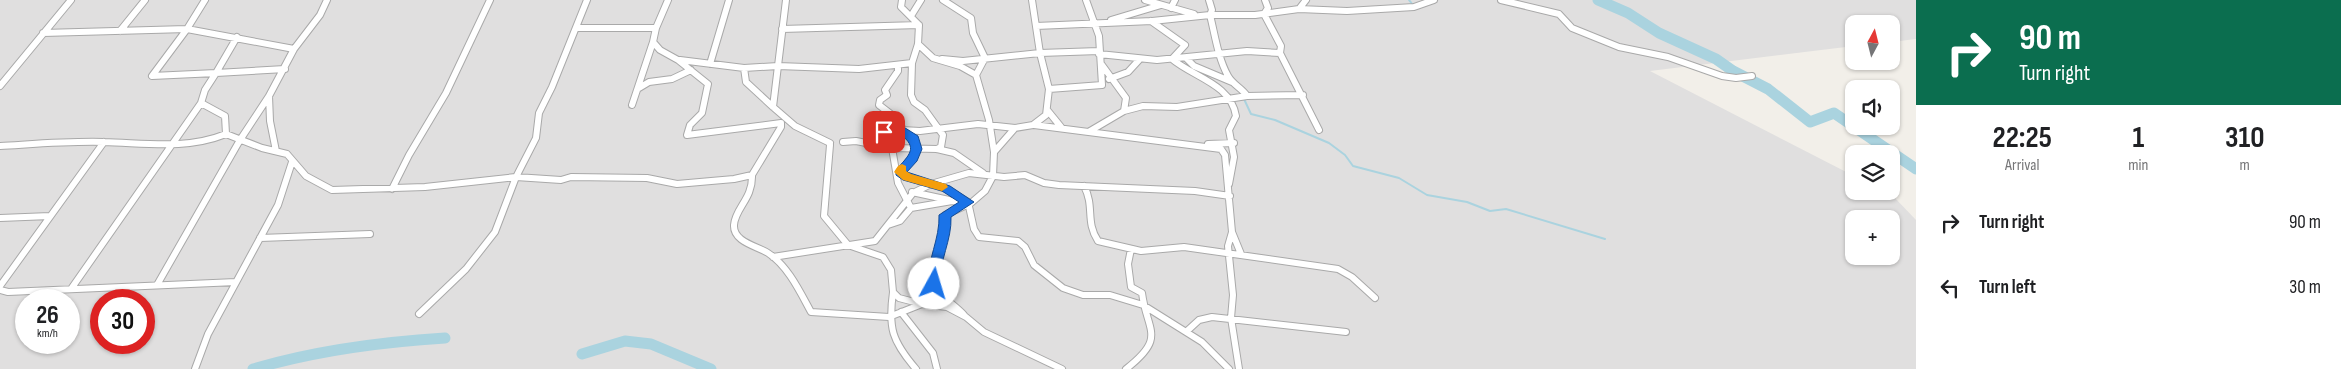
<!DOCTYPE html>
<html lang="en">
<head>
<meta charset="utf-8">
<style>
  :root { --surface:#fff; --page:#f2f2f2; --text:#202124; --muted:#757577 }
  body { margin:0; font-family:"Sofia Sans Condensed",sans-serif; background:var(--page); color:var(--text); height:100vh; display:flex; flex-direction:column; font-size:19px; white-space:nowrap }
  * { box-sizing:border-box; margin:0 }
  p { font-size:16px; color:var(--muted) }
  .icon { flex:none; width:28px; height:28px; fill:none; stroke:currentColor; stroke-width:2; stroke-linecap:round; stroke-linejoin:round }
  .map { position:relative; flex:1; overflow:hidden }
  .side { display:flex; flex-direction:column; background:var(--surface); width:425px }
  .side>* { flex:none }
  .guide { background:#0b6e4f; color:#fff; overflow:hidden }
  .needle { width:32px; rotate:7deg }
  .fabs { position:absolute; left:1845px; top:15px; display:grid; gap:10px }
  .fabs a { display:grid; place-items:center; width:55px; height:55px; border-radius:10px; background:var(--surface); box-shadow:0 1px 4px #0004; font-size:25px }
  .speed { position:absolute; left:15px; top:289px; display:flex; gap:10px; font-size:25px; font-weight:700; text-align:center }
  .speed>* { display:grid; place-content:center; width:65px; height:65px; border-radius:50%; background:var(--surface); box-shadow:0 1px 4px #0004; line-height:1 }
  .speed small { font-size:12px; font-weight:400 }
  .speed .limit { border:8px solid #d22; background:#fff; color:#111 }
  .pin { position:absolute; display:grid; place-items:center; width:42px; height:42px; color:#fff; margin:-21px; border-radius:10px; box-shadow:0 2px 8px #0006 }
  .me { position:absolute; width:55px; margin:-28px; rotate:6deg; stroke-linejoin:round; filter:drop-shadow(0 0 4px #0008) }
  .turn { display:flex; align-items:center; gap:18px; height:105px; padding:0 20px; font-size:22px }
  .turn .icon { width:65px; height:65px; stroke-width:2.5 }
  .turn b { display:block; font-size:35px; line-height:42px }
  .eta { display:flex; justify-content:space-evenly; align-items:center; height:85px; text-align:center }
  .eta b { font-size:30px; font-weight:700; line-height:35px }
  ul { padding:0; list-style:none }
  li { display:flex; align-items:center; gap:15px; height:65px; padding:0 20px }
  li div { flex:1 }
  li b { display:block; font-size:19px }
  li em { font-style:normal }
  main { display:flex; flex:1; min-height:0 }
  .map>svg:first-child { display:block }
  .residential { fill:#e0dfdf; fill-rule:evenodd }
  .lines { fill:none; stroke-linecap:round; stroke-linejoin:round }
  .stream { stroke:#aad3df; stroke-width:2 }
  .river { stroke:#aad3df; stroke-width:11 }
  .minor-casing { stroke:#a9a9a9; stroke-width:8 }
  .minor { stroke:#fff; stroke-width:6 }
  .route { fill:#1a73e8; stroke:#114b97 }
  .slow { fill:#f59e0b }
</style>
</head>
<body>
<main>
<div class="map">
<svg width="1916" height="369" viewBox="0 0 1916 369">
  <rect width="100%" height="100%" fill="#f2efe9"/>
  <path class="residential" d="M 0,0 L 1916,0 L 1916,39 L 1891,42 L 1891,24 L 1854,24 L 1854,46 L 1650,71 L 1854,176 L 1854,191 L 1883,191 L 1894,197 L 1916,220 L 1916,369 L 0,369 ZM 1854,219 L 1891,219 L 1891,256 L 1854,256 ZM 26,300 L 69,300 L 69,342 L 26,342 ZM 101,300 L 144,300 L 144,342 L 101,342 Z"/>
  <g class="lines">
    <path class="stream" d="M 1409,0 L 1413,5
      M 1244,99 L 1251,114 L 1275,120 L 1329,143 L 1345,155 L 1353,166 L 1399,178 L 1427,195 L 1467,202 L 1490,211 L 1506,209 L 1605,239"/>
    <path class="river" d="M 1598,0 L 1628,13 L 1659,33 L 1716,59 L 1733,71 L 1768,89 L 1810,122 L 1834,113 L 1916,169
      M 582,354 L 625,341 L 651,344 L 711,369
      M 253,369 C 314,351 381,342 445,338"/>
    <defs>
      <path id="minor" d="M 205,0 L 187,29 L 152,76 L 216,73 L 205,90 L 201,103 L 225,116 L 226,134 L 262,148 L 287,154 L 306,176 L 332,190 L 425,187 L 516,177 L 561,180 L 571,177 L 647,178 L 677,184 L 734,179 L 752,175 L 781,127 L 781,123 L 687,135 L 690,125 L 702,113 L 708,84 L 678,60 L 660,50 L 653,42 L 656,28 L 668,0
        M 943,0 L 971,18 L 973,33 L 985,58 L 976,75
        M 1145,0 L 1194,14
        M 1209,0 L 1212,10 L 1210,15 C 1215,35 1218,58 1228,76 C 1233,85 1242,88 1247,96 L 1303,95
        M 1501,0 L 1559,14 L 1572,28 L 1619,47 L 1668,57 L 1722,76 L 1736,78 L 1752,76
        M 1171,8 L 1175,0
        M 1299,9 L 1306,0
        M 1264,14 L 1281,46 L 1280,53 L 1319,130
        M 1264,14 L 1268,8 L 1265,0
        M 911,16 L 921,0
        M 1111,20 L 1161,5
        M 1151,21 L 1185,45 L 1172,59 C 1193,77 1231,84 1236,116 L 1229,130 L 1234,157 L 1229,184
        M 1036,26 L 1152,21 L 1210,15 L 1255,15 L 1299,9 L 1347,11 L 1414,7 L 1434,0
        M 576,28 L 656,28
        M 782,29 L 919,25
        M 120,31 L 145,0
        M 43,33 L 187,29 L 294,49
        M 237,37 L 216,73 L 285,69
        M 918,44 L 933,58 L 960,66 L 976,75 L 989,120 L 994,152
        M 1099,54 L 1157,60 L 1247,51 L 1280,53
        M 1186,58 L 1194,66 L 1232,82
        M 942,59 L 963,61 L 1040,53 L 1099,51
        M 680,60 L 744,68 L 778,66 L 859,69 L 912,63 L 918,44 L 919,25 L 901,7 L 902,0
        M 912,63 L 911,95 L 914,102 L 925,110 L 943,135 L 941,147 L 937,149
        M 710,64 L 729,0
        M 898,66 L 898,71 L 885,90 L 887,95 L 880,100 L 879,105 L 896,118 L 906,134 L 914,139 L 914,155 L 900,172 L 907,177 L 946,189 L 968,202 L 974,229 L 979,237 L 1018,241 L 1025,247 L 1034,265 L 1063,288 L 1083,295 L 1110,295 L 1143,305 L 1202,342 L 1229,369
        M 744,68 L 746,82 L 773,107 L 795,126 L 830,143
        M 1109,79 L 1128,72 L 1139,60
        M 0,86 L 71,0
        M 639,88 L 649,82 L 672,79 L 691,70
        M 1049,89 L 1102,85 L 1099,36 L 1086,0
        M 632,105 L 653,42
        M 773,107 L 786,0
        M 1048,111 L 1061,127
        M 1124,111 L 1143,106 L 1177,107 L 1247,96
        M 1034,125 L 1221,149 L 1225,155 L 1232,232 L 1241,254
        M 1090,131 L 1124,111 L 1126,98 L 1102,65
        M 843,142 L 856,141 L 892,148 L 898,183 L 911,208
        M 869,143 L 884,132 L 902,130 L 920,131 L 978,124 L 1015,128
        M 1208,144 L 1234,143
        M 830,145 L 824,216 L 848,245 L 883,257 L 891,270 L 893,292 L 899,298 L 922,304 L 943,298
        M 0,146 C 35,144 69,141 104,142 C 146,143 186,150 226,134
        M 892,148 L 937,149 L 954,153 L 983,173
        M 276,151 L 270,121 L 269,96 L 294,49 L 320,15 L 327,0
        M 752,175 C 753,199 735,208 734,225 C 733,242 757,246 768,253 C 788,266 800,292 811,312 L 889,317 L 922,304 L 947,307 L 966,317 L 984,332 L 1062,369
        M 1084,186 C 1095,207 1085,221 1098,241 L 1141,251 L 1184,247 L 1338,269 L 1352,277 L 1375,298
        M 392,189 L 409,155 L 446,93 L 490,0
        M 912,192 L 949,200
        M 0,218 L 50,216
        M 888,225 L 900,221 L 911,208 L 952,201 L 966,202
        M 1232,232 L 1228,246 L 1233,295 L 1231,318 L 1239,369
        M 260,238 L 370,234
        M 773,257 L 875,241 L 913,193 L 931,184 L 969,173 L 1004,177 L 1025,175 L 1044,183 L 1059,185 L 1195,191 L 1230,196
        M 157,285 L 240,140 L 269,96
        M 0,286 L 104,142
        M 71,289 L 201,103
        M 0,290 L 8,292 L 236,282
        M 893,292 C 888,328 892,341 916,369
        M 901,312 L 933,353 L 937,369
        M 419,314 L 466,269 L 495,232 L 516,177 L 536,138 L 539,113 L 552,87 L 587,0
        M 964,315 C 952,302 939,298 934,280 L 945,215 L 971,203 L 985,191 L 993,176 L 994,152 L 1015,128 L 1033,125 L 1046,115 L 1049,89 L 1040,53 L 1032,0
        M 1187,331 L 1199,320 L 1212,317 L 1346,332
        M 195,369 L 208,334 L 278,205 L 292,162
        M 1126,369 C 1167,337 1147,332 1142,293 L 1131,287 L 1128,264 L 1131,249"/>
    </defs>
    <use href="#minor" class="minor-casing"/>
    <use href="#minor" class="minor"/>
  </g>
  <path class="route" d="M 902,126 L 918,136 L 922,149 L 917,161 L 907,172 L 950,186 L 974,202 L 951,217 C 952,240 939,261 940,284 L 934,289 L 928,284 C 927,260 940,239 939,215 L 959,202 L 942,191 L 903,180 L 896,175 L 896,170 C 909,155 919,148 900,134 L 884,136 L 879,132 L 884,129 Z"/>
  <path class="slow" d="M 902,164 L 906,166 L 906,171 L 911,174 L 946,184 L 948,187 L 942,191 L 903,180 L 894,172 L 898,166 Z"/>
</svg>
<div class="fabs">
<a><svg class="needle" viewBox="-14 -14 28 28"><path d="M0-13l5 13h-10z" fill="#e53935"/><path d="M0 13l5-13h-10z" fill="#757577"/></svg></a>
<a><svg class="icon" aria-label="sound" viewBox="0 0 24 24"><path d="M4 9h4l5-4v14l-5-4H4zM17 9q2 3 0 6"/></svg></a>
<a><svg class="icon" aria-label="layers" viewBox="0 0 24 24"><path d="M12 4l9 5-9 5-9-5zM3 14l9 5 9-5"/></svg></a>
<a>+</a>
</div>
<div class="speed"><div>26<small>km/h</small></div><div class="limit">30</div></div>
<div class="pin" style="left:884px;top:132px;background:#d93025"><svg class="icon" aria-label="arrive" viewBox="0 0 24 24"><path d="M6 21V4h12l-3 4 3 4H6"/></svg></div>
<svg class="me" style="left:934px;top:284px" viewBox="-20 -20 40 40"><circle r="19" fill="#fff"/><path d="M0-13L10 11 0 6-10 11z" fill="#1a73e8"/></svg>
</div>
<section class="side">
<div class="guide">
<div class="turn"><svg class="icon" aria-label="right" viewBox="0 0 24 24"><path d="M7 20v-9h11M14 6l5 5-5 5"/></svg><div><b>90 m</b>Turn right</div></div>
</div>
<div class="eta">
<div><b>22:25</b><p>Arrival</p></div>
<div><b>1</b><p>min</p></div>
<div><b>310</b><p>m</p></div>
</div>
<ul>
<li><svg class="icon" aria-label="right" viewBox="0 0 24 24"><path d="M7 20v-9h11M14 6l5 5-5 5"/></svg><div><b>Turn right</b></div><em>90 m</em></li>
<li><svg class="icon" aria-label="left" viewBox="0 0 24 24"><path d="M17 20v-9H6M10 6l-5 5 5 5"/></svg><div><b>Turn left</b></div><em>30 m</em></li>
</ul>
</section>
</main>
</body>
</html>
